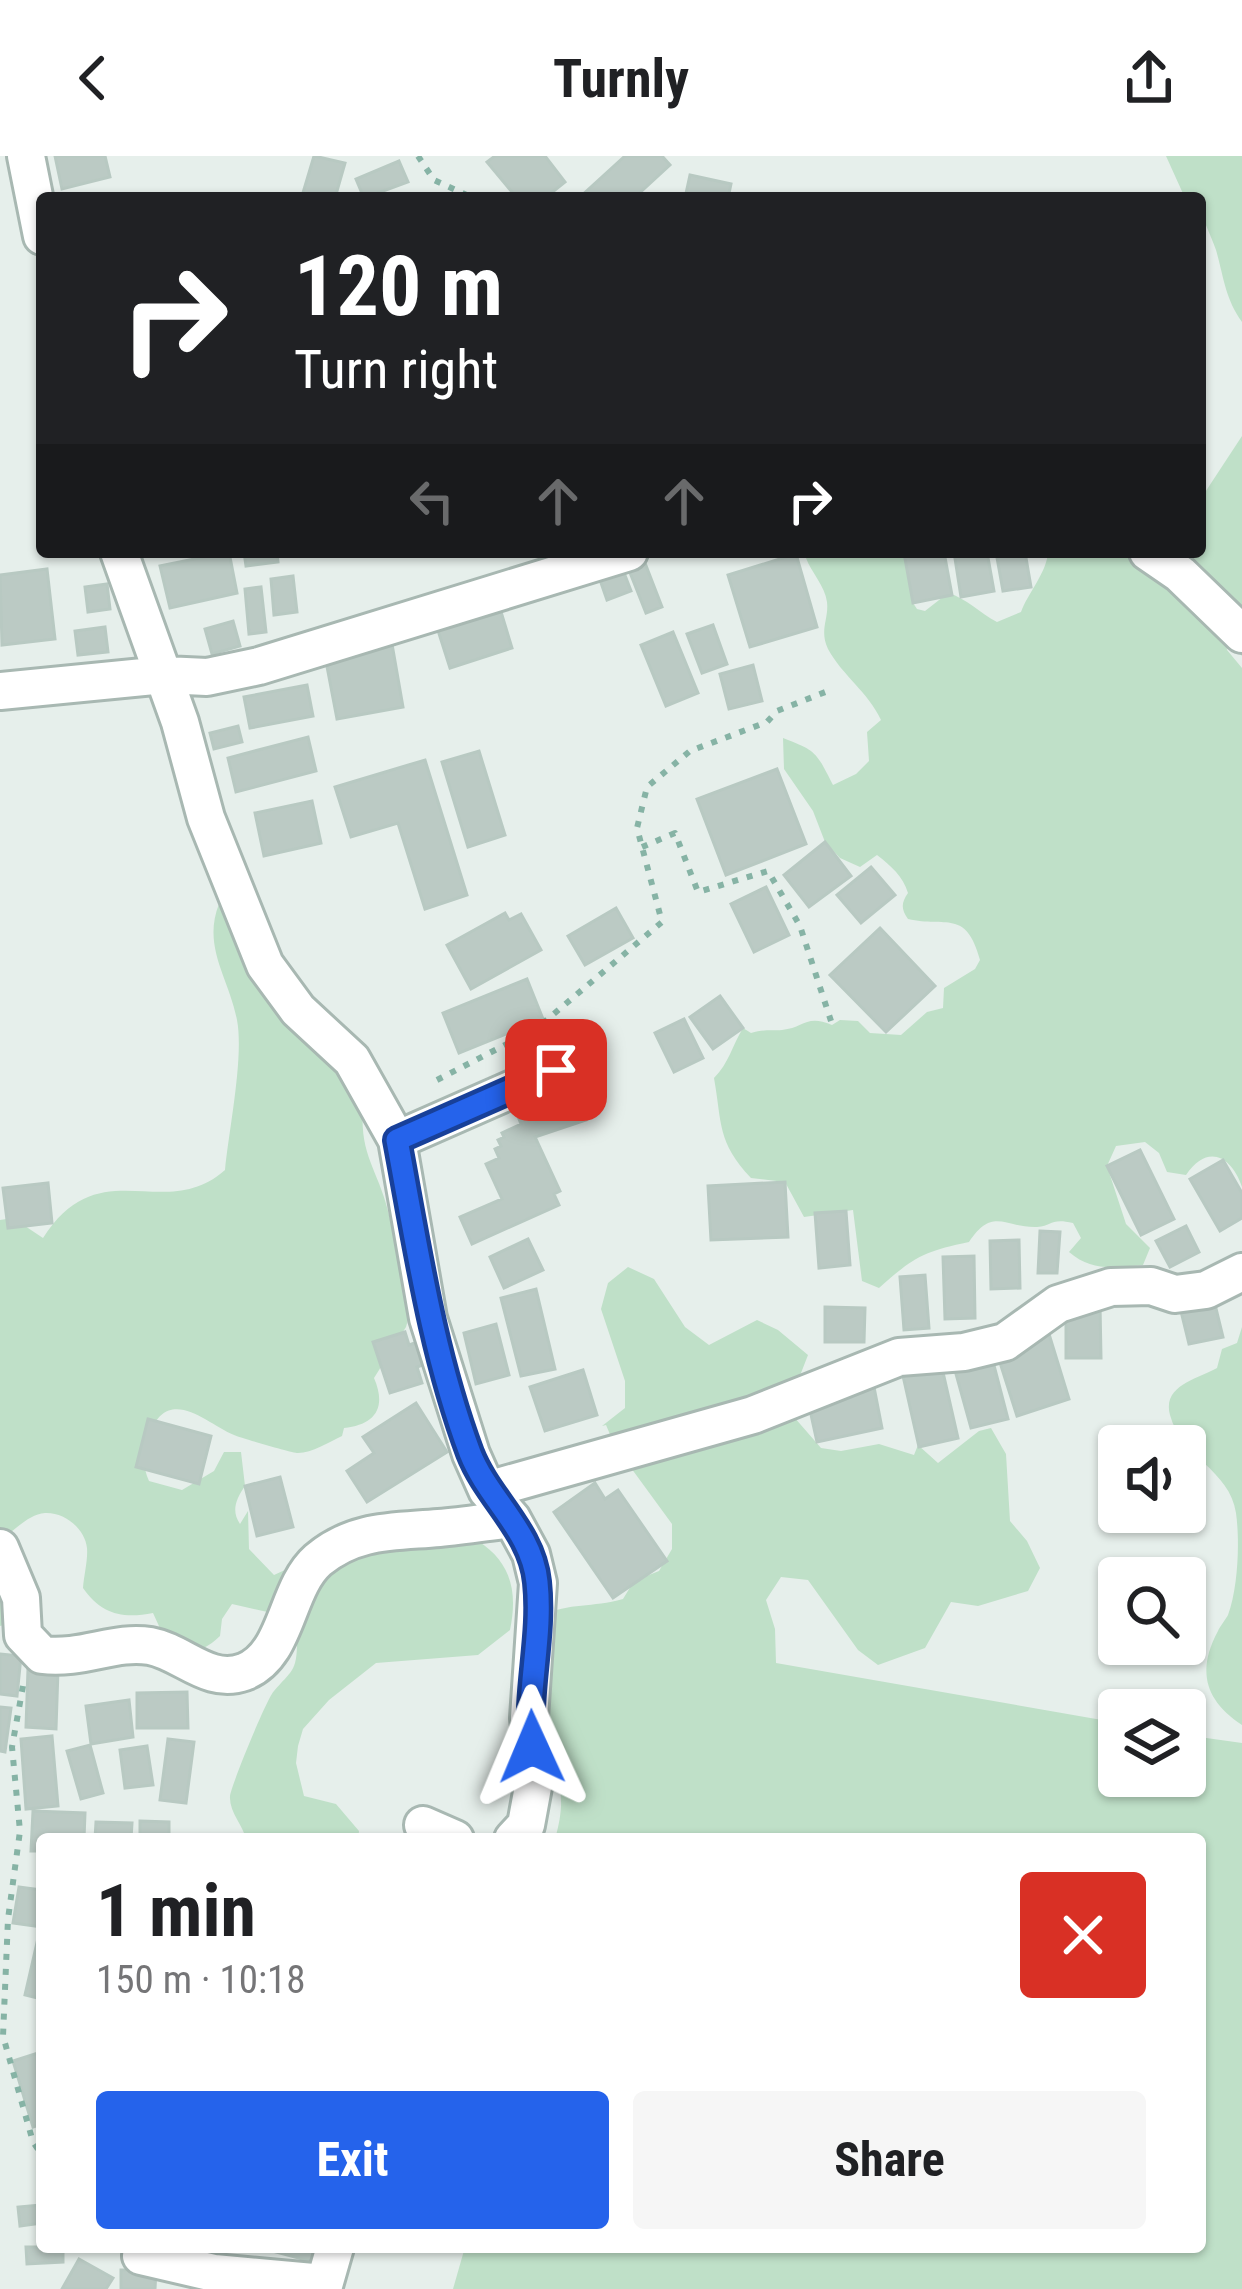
<!DOCTYPE html>
<html lang="en">
<head>
<meta charset="utf-8">
<style>
  :root { --surface:#fff; --page:#f6f6f6; --text:#202124; --muted:#757577; --accent:#2563eb }
  body { margin:0; font-family:"Roboto Condensed",sans-serif; background:var(--page); color:var(--text); height:100vh; display:flex; flex-direction:column; font-size:45px; white-space:nowrap }
  * { box-sizing:border-box; margin:0 }
  p { font-size:39px; color:var(--muted) }
  .icon { flex:none; width:66px; height:66px; fill:none; stroke:currentColor; stroke-width:2; stroke-linecap:round; stroke-linejoin:round }
  .map { position:relative; flex:1; overflow:hidden }
  .details { position:absolute; left:36px; top:1677px; width:1170px; height:420px; display:flex; flex-direction:column; background:var(--surface); border-radius:12px; box-shadow:0 3px 9px #0004 }
  .details>* { flex:none }
  .hud { position:absolute; left:36px; top:36px; width:1170px; height:366px; border-radius:12px; box-shadow:0 3px 9px #0004; background:#202124; color:#fff; overflow:hidden }
  .tools { position:absolute; left:1098px; top:1269px; display:grid; gap:24px }
  .tools a { display:grid; place-items:center; width:108px; height:108px; border-radius:12px; background:var(--surface); box-shadow:0 3px 9px #0004; font-size:60px }
  .pin { position:absolute; display:grid; place-items:center; width:102px; height:102px; color:#fff; margin:-51px; border-radius:24px; box-shadow:0 6px 18px #0006 }
  .me { position:absolute; width:132px; margin:-66px; rotate:359deg; stroke-linejoin:round; filter:drop-shadow(0 0 9px #0008) }
  .turn { display:flex; align-items:center; gap:42px; height:252px; padding:0 60px; font-size:54px }
  .turn .icon { width:156px; height:156px; stroke-width:2.5 }
  .turn b { display:block; font-size:84px; line-height:102px }
  .lanes { display:flex; align-items:center; height:114px; padding:0 60px; background:#0003; justify-content:center; gap:60px; direction:ltr }
  .lanes .off { opacity:.35 }
  .round { display:grid; place-items:center; flex:none; width:126px; height:126px; border-radius:12px; background:var(--page) }
  .head { display:flex; align-items:center; justify-content:space-between; height:204px; padding:0 60px }
  h1 { font-size:72px; font-weight:700; line-height:90px }
  .action { display:flex; gap:24px; margin-top:auto; padding:24px 60px }
  .action a { flex:1; height:138px; border-radius:12px; background:var(--accent); color:#fff; font-size:48px; font-weight:700; line-height:138px; text-align:center }
  .action a+a { background:var(--page); color:var(--text) }
  header { display:flex; justify-content:space-between; align-items:center; height:156px; padding:0 60px; background:var(--surface); font-size:54px; font-weight:700 }
  .map>svg:first-child { display:block }
  .green { fill:#bfe0c8 }
  .building { fill:#bbcac4; stroke:#b8c9c2; stroke-width:3 }
  .lines { fill:none; stroke-linecap:round; stroke-linejoin:round }
  .minor-casing { stroke:#a8b8b2; stroke-width:42 }
  .path { stroke:#86b3a5; stroke-width:6; stroke-dasharray:6 9; stroke-linecap:butt }
  .minor { stroke:#fff; stroke-width:36 }
  .route-casing { stroke:#184099; stroke-width:30 }
  .route { stroke:#2563eb; stroke-width:21 }
</style>
</head>
<body>
<header><svg class="icon" aria-label="back" viewBox="0 0 24 24"><path d="M15 5l-7 7 7 7"/></svg>Turnly<svg class="icon" aria-label="share" viewBox="0 0 24 24"><path d="M12 15V3M7 8l5-5 5 5M5 13v7h14v-7"/></svg></header>
<div class="map">
<svg width="1242" height="2133" viewBox="0 0 1242 2133">
  <rect width="100%" height="100%" fill="#e6efeb"/>
  <path class="green" d="M 1166,0 L 1242,0 L 1242,166 C 1225,142 1224,122 1216,94 C 1210,76 1200,61 1200,42 L 1185,42 Z
    M 1242,280 L 1242,500 L 1225,479 L 1227,494 L 1242,512 L 1242,1031 C 1231,999 1207,988 1186,1019 L 1167,1016 L 1159,997 L 1145,986 L 1116,990 L 1107,1010 L 1126,1068 L 1150,1092 L 1143,1109 C 1114,1111 1092,1116 1069,1096 L 1081,1082 L 1073,1067 C 1050,1062 1053,1070 1037,1071 C 1004,1072 993,1050 969,1086 C 922,1096 914,1101 879,1132 L 862,1125 L 853,1054 L 804,1061 L 785,1026 L 751,1022 C 717,986 722,967 714,922 C 729,907 732,890 743,872 L 751,877 C 763,873 770,875 782,874 C 804,872 806,858 832,869 L 840,864 L 858,865 L 870,877 L 901,879 L 927,856 L 943,852 L 944,832 L 975,813 L 980,804 C 966,752 946,772 908,763 C 901,753 901,747 908,737 C 903,720 891,710 877,699 L 860,711 L 840,702 L 825,686 L 813,655 L 784,613 L 783,582 C 817,595 816,596 833,629 L 856,618 L 869,605 L 867,576 L 881,564 C 868,536 842,519 828,493 C 819,474 829,463 827,446 C 825,430 811,416 806,402 L 825,396 L 912,396 L 913,447 L 917,453 L 925,455 L 948,437 C 966,442 980,457 997,466 L 1021,456 C 1028,437 1047,416 1048,396 L 1200,396 L 1200,344 Z
    M 236,744 L 365,934 C 355,1000 378,1008 390,1063 L 399,1066 L 411,1153 L 406,1171 L 374,1222 C 387,1252 375,1269 344,1272 L 342,1280 C 329,1286 312,1297 298,1297 C 292,1297 241,1282 234,1279 C 207,1268 168,1227 149,1279 C 143,1296 142,1309 149,1325 L 182,1334 L 214,1315 L 224,1296 L 241,1296 L 245,1330 C 236,1343 231,1355 240,1368 L 248,1355 L 249,1393 L 274,1419 L 322,1397 L 478,1385 C 511,1406 518,1436 510,1474 L 478,1499 L 376,1507 L 329,1544 L 303,1573 L 298,1590 L 296,1607 L 304,1640 L 336,1648 L 359,1675 L 358,1683 L 246,1683 C 243,1669 229,1656 230,1640 C 231,1630 267,1542 274,1535 C 291,1515 297,1516 297,1486 L 272,1457 L 232,1448 L 222,1463 L 220,1480 C 203,1496 191,1499 169,1492 L 153,1457 C 122,1463 101,1458 83,1432 C 84,1419 88,1404 87,1392 C 85,1373 65,1356 45,1357 C 32,1358 21,1368 11,1376 L 8,1395 L 32,1420 L 36,1437 L 16,1466 L 0,1470 L 0,1064 L 13,1062 L 43,1082 C 100,993 164,1068 225,1014 C 229,973 244,901 237,864 C 229,822 202,791 219,748 Z
    M 628,1111 L 654,1123 L 685,1171 L 709,1189 L 757,1164 L 778,1174 L 808,1199 L 801,1217 L 785,1237 L 794,1261 L 821,1292 L 841,1295 L 879,1288 L 914,1299 L 918,1289 L 938,1307 L 979,1275 L 991,1272 L 1006,1298 L 1010,1365 L 1027,1385 L 1040,1412 L 1028,1435 L 978,1450 L 951,1446 L 925,1492 L 878,1509 L 858,1494 L 808,1424 L 781,1421 L 766,1444 L 775,1473 L 776,1507 L 1119,1567 L 1119,1620 L 1185,1620 L 1185,1579 L 1242,1587 L 1242,2133 L 453,2133 L 465,2091 L 1200,2091 L 1200,1683 L 555,1683 C 570,1630 553,1628 549,1582 C 546,1541 552,1501 541,1460 C 570,1446 592,1452 623,1443 L 634,1425 L 659,1415 L 672,1393 L 672,1368 L 615,1290 L 606,1269 L 602,1270 L 625,1252 L 625,1225 L 601,1153 L 608,1127 Z
    M 1242,1171 L 1242,1569 C 1204,1544 1197,1514 1218,1475 C 1219,1472 1227,1461 1228,1459 C 1238,1432 1240,1386 1236,1357 C 1230,1314 1181,1301 1170,1259 C 1162,1229 1198,1223 1217,1212 L 1222,1193 L 1237,1187 Z"/>
  <path class="building" d="M 55,0 L 105,0 L 110,21 L 62,33 Z
    M 314,0 L 345,7 L 335,42 L 302,40 Z
    M 495,0 L 545,0 L 565,26 L 545,42 L 517,42 L 487,6 Z
    M 625,0 L 662,0 L 670,9 L 634,42 L 579,42 Z
    M 399,5 L 408,26 L 364,42 L 356,23 Z
    M 690,19 L 731,28 L 728,42 L 685,42 Z
    M 229,396 L 237,437 L 170,452 L 160,410 Z
    M 244,396 L 277,396 L 278,406 L 246,410 Z
    M 944,396 L 952,439 L 913,447 L 904,397 Z
    M 954,396 L 987,396 L 994,435 L 961,441 Z
    M 996,396 L 1025,396 L 1031,431 L 1003,435 Z
    M 796,398 L 817,471 L 750,491 L 728,419 Z
    M 645,407 L 662,451 L 646,457 L 629,414 Z
    M 621,409 L 631,435 L 607,444 L 598,418 Z
    M 47,413 L 55,483 L 2,489 L 0,419 Z
    M 293,420 L 297,456 L 274,459 L 271,423 Z
    M 107,428 L 110,453 L 88,456 L 85,431 Z
    M 261,431 L 266,476 L 249,478 L 245,433 Z
    M 498,446 L 512,492 L 450,512 L 435,465 Z
    M 233,465 L 240,490 L 212,498 L 205,473 Z
    M 713,469 L 727,508 L 702,517 L 687,478 Z
    M 105,471 L 108,496 L 78,499 L 75,475 Z
    M 673,476 L 698,537 L 666,550 L 641,489 Z
    M 392,488 L 403,551 L 337,563 L 325,500 Z
    M 753,509 L 762,545 L 729,553 L 720,518 Z
    M 307,529 L 313,560 L 250,572 L 244,541 Z
    M 238,570 L 242,586 L 214,593 L 210,577 Z
    M 308,581 L 316,615 L 236,636 L 228,602 Z
    M 479,595 L 505,679 L 468,691 L 442,606 Z
    M 425,604 L 467,739 L 425,753 L 398,667 L 351,681 L 335,631 Z
    M 777,613 L 806,688 L 726,719 L 697,643 Z
    M 312,645 L 321,687 L 264,700 L 255,657 Z
    M 825,686 L 851,720 L 809,751 L 784,719 Z
    M 871,711 L 895,739 L 861,767 L 837,739 Z
    M 766,731 L 789,779 L 754,796 L 731,748 Z
    M 616,752 L 633,782 L 585,809 L 568,780 Z
    M 505,757 L 509,764 L 521,758 L 541,794 L 471,833 L 447,789 Z
    M 880,772 L 935,830 L 886,876 L 830,819 Z
    M 527,823 L 543,863 L 459,897 L 443,857 Z
    M 720,840 L 743,872 L 713,893 L 690,861 Z
    M 684,863 L 703,902 L 674,916 L 655,877 Z
    M 568,946 L 584,954 L 586,964 L 535,981 L 560,1035 L 554,1038 L 559,1049 L 472,1088 L 460,1061 L 502,1043 L 486,1008 L 499,1002 L 495,993 L 501,990 L 498,984 L 504,981 L 502,977 L 521,968 L 519,963 Z
    M 1140,994 L 1174,1063 L 1141,1079 L 1107,1010 Z
    M 1223,1004 L 1242,1037 L 1242,1062 L 1220,1075 L 1190,1023 Z
    M 785,1026 L 788,1081 L 711,1084 L 708,1030 Z
    M 48,1027 L 52,1067 L 8,1072 L 3,1032 Z
    M 846,1055 L 850,1109 L 819,1112 L 815,1057 Z
    M 1186,1070 L 1199,1096 L 1170,1111 L 1156,1085 Z
    M 1040,1075 L 1060,1076 L 1057,1117 L 1038,1117 Z
    M 528,1083 L 543,1114 L 504,1132 L 490,1101 Z
    M 1019,1084 L 1020,1132 L 991,1133 L 990,1085 Z
    M 974,1100 L 975,1162 L 945,1163 L 943,1101 Z
    M 925,1119 L 929,1172 L 904,1174 L 900,1121 Z
    M 536,1133 L 555,1213 L 521,1220 L 501,1142 Z
    M 1212,1136 L 1223,1181 L 1189,1188 L 1178,1143 Z
    M 1100,1149 L 1101,1202 L 1066,1202 L 1066,1150 Z
    M 825,1151 L 865,1152 L 864,1186 L 825,1186 Z
    M 496,1168 L 509,1219 L 476,1228 L 464,1177 Z
    M 405,1176 L 409,1189 L 418,1186 L 425,1208 L 417,1211 L 422,1227 L 390,1237 L 373,1186 Z
    M 1049,1178 L 1069,1243 L 1017,1260 L 996,1194 Z
    M 991,1198 L 1008,1263 L 971,1272 L 953,1207 Z
    M 940,1203 L 958,1282 L 919,1291 L 901,1211 Z
    M 583,1214 L 597,1259 L 545,1275 L 530,1231 Z
    M 874,1231 L 882,1272 L 817,1286 L 808,1245 Z
    M 416,1247 L 447,1296 L 367,1346 L 347,1315 L 374,1297 L 363,1281 Z
    M 148,1263 L 211,1280 L 199,1328 L 136,1311 Z
    M 280,1321 L 293,1371 L 257,1380 L 245,1330 Z
    M 595,1327 L 605,1343 L 618,1334 L 667,1405 L 613,1442 L 554,1356 Z
    M 0,1498 L 21,1500 L 17,1540 L 0,1538 Z
    M 28,1513 L 58,1514 L 56,1573 L 26,1571 Z
    M 187,1536 L 188,1572 L 137,1572 L 137,1537 Z
    M 129,1544 L 133,1581 L 91,1588 L 86,1550 Z
    M 0,1551 L 11,1552 L 5,1596 L 0,1595 Z
    M 52,1580 L 58,1650 L 26,1653 L 21,1583 Z
    M 168,1583 L 194,1586 L 186,1647 L 160,1644 Z
    M 90,1589 L 103,1637 L 81,1643 L 67,1595 Z
    M 147,1590 L 153,1629 L 125,1632 L 120,1594 Z
    M 33,1655 L 85,1657 L 84,1683 L 42,1683 L 42,1695 L 31,1695 Z
    M 140,1665 L 169,1666 L 169,1683 L 140,1683 Z
    M 96,1666 L 132,1667 L 131,1683 L 95,1683 Z
    M 19,1731 L 42,1734 L 42,1771 L 13,1767 Z
    M 39,1778 L 42,1779 L 42,1843 L 25,1839 Z
    M 41,1896 L 42,1968 L 33,1971 L 13,1905 Z
    M 42,2049 L 42,2067 L 20,2070 L 18,2051 Z
    M 26,2091 L 63,2091 L 63,2106 L 27,2108 Z
    M 278,2091 L 321,2091 L 317,2107 L 276,2096 Z
    M 79,2103 L 113,2122 L 106,2133 L 62,2133 Z
    M 121,2114 L 156,2114 L 155,2133 L 121,2133 Z"/>
  <g class="lines">
    <defs>
      <path id="minor" d="M 26,0 L 42,80
        M 119,396 L 180,566 L 206,662 L 265,809 L 298,854 L 352,904 L 397,984 L 428,1162 L 471,1298 L 487,1334 L 512,1363 L 531,1398 L 538,1427 L 529,1562 L 535,1620 L 526,1669 L 513,1683
        M 1148,396 L 1180,418 L 1242,478
        M 0,535 L 164,519 L 207,521 L 259,510 L 629,396
        M 397,984 L 556,914
        M 487,1334 L 753,1259 L 899,1201 L 964,1196 L 1005,1186 L 1058,1148 L 1111,1131 L 1151,1130 L 1175,1138 L 1206,1134 L 1242,1116
        M 0,1392 L 21,1442 L 23,1479 L 42,1499 C 83,1504 115,1484 150,1490 C 183,1496 208,1529 244,1516 C 288,1499 285,1433 318,1404 C 355,1373 394,1376 439,1372 C 463,1370 487,1366 512,1363
        M 423,1669 L 455,1683
        M 141,2100 L 214,2117 L 324,2127
        M 323,2133 L 335,2091"/>
    </defs>
    <use href="#minor" class="minor-casing"/>
    <path class="path" d="M 418,0 L 434,24 L 473,42
      M 642,691 L 675,677 L 698,736 L 768,715 L 800,770 L 831,865
      M 437,924 L 536,873 L 662,766 L 637,672 L 647,631 L 690,595 L 767,566 L 777,555 L 833,533
      M 23,1530 L 12,1591 L 20,1675 L 8,1763 L 3,1880 L 33,1986 L 42,1999"/>
    <use href="#minor" class="minor"/>
  </g>
  <g class="lines">
    <defs>
      <path id="route" d="M 532,1591 C 526,1536 543,1481 537,1426 C 532,1375 488,1343 470,1297 C 432,1195 417,1090 397,984 L 556,914"/>
    </defs>
    <use href="#route" class="route-casing"/>
    <use href="#route" class="route"/>
  </g>
</svg>
<div class="tools">
<a><svg class="icon" aria-label="sound" viewBox="0 0 24 24"><path d="M4 9h4l5-4v14l-5-4H4zM17 9q2 3 0 6"/></svg></a>
<a><svg class="icon" aria-label="search" viewBox="0 0 24 24"><circle cx="10" cy="10" r="6"/><path d="M15 15l6 6"/></svg></a>
<a><svg class="icon" aria-label="layers" viewBox="0 0 24 24"><path d="M12 4l9 5-9 5-9-5zM3 14l9 5 9-5"/></svg></a>
</div>
<div class="pin" style="left:556px;top:914px;background:#d93025"><svg class="icon" aria-label="arrive" viewBox="0 0 24 24"><path d="M6 21V4h12l-3 4 3 4H6"/></svg></div>
<svg class="me" style="left:532px;top:1591px" viewBox="-20 -20 40 40"><path d="M0-17L14 15 0 8-14 15z" fill="#2563eb" stroke="#fff" stroke-width="4"/></svg>
<div class="hud">
<div class="turn"><svg class="icon" aria-label="right" viewBox="0 0 24 24"><path d="M7 20v-9h11M14 6l5 5-5 5"/></svg><div><b>120 m</b>Turn right</div></div>
<div class="lanes"><svg class="icon off" aria-label="left" viewBox="0 0 24 24"><path d="M17 20v-9H6M10 6l-5 5 5 5"/></svg><svg class="icon off" aria-label="ahead" viewBox="0 0 24 24"><path d="M12 20V5M6 11l6-6 6 6"/></svg><svg class="icon off" aria-label="ahead" viewBox="0 0 24 24"><path d="M12 20V5M6 11l6-6 6 6"/></svg><svg class="icon" aria-label="right" viewBox="0 0 24 24"><path d="M7 20v-9h11M14 6l5 5-5 5"/></svg></div>
</div>
<section class="details">
<div class="head"><div><h1>1 min</h1><p>150 m · 10:18</p></div><a class="round" style="background:#d93025;color:#fff"><svg class="icon" aria-label="close" viewBox="0 0 24 24"><path d="M6 6l12 12M18 6L6 18"/></svg></a></div>
<div class="action"><a>Exit</a><a>Share</a></div>
</section>
</div>
</body>
</html>
